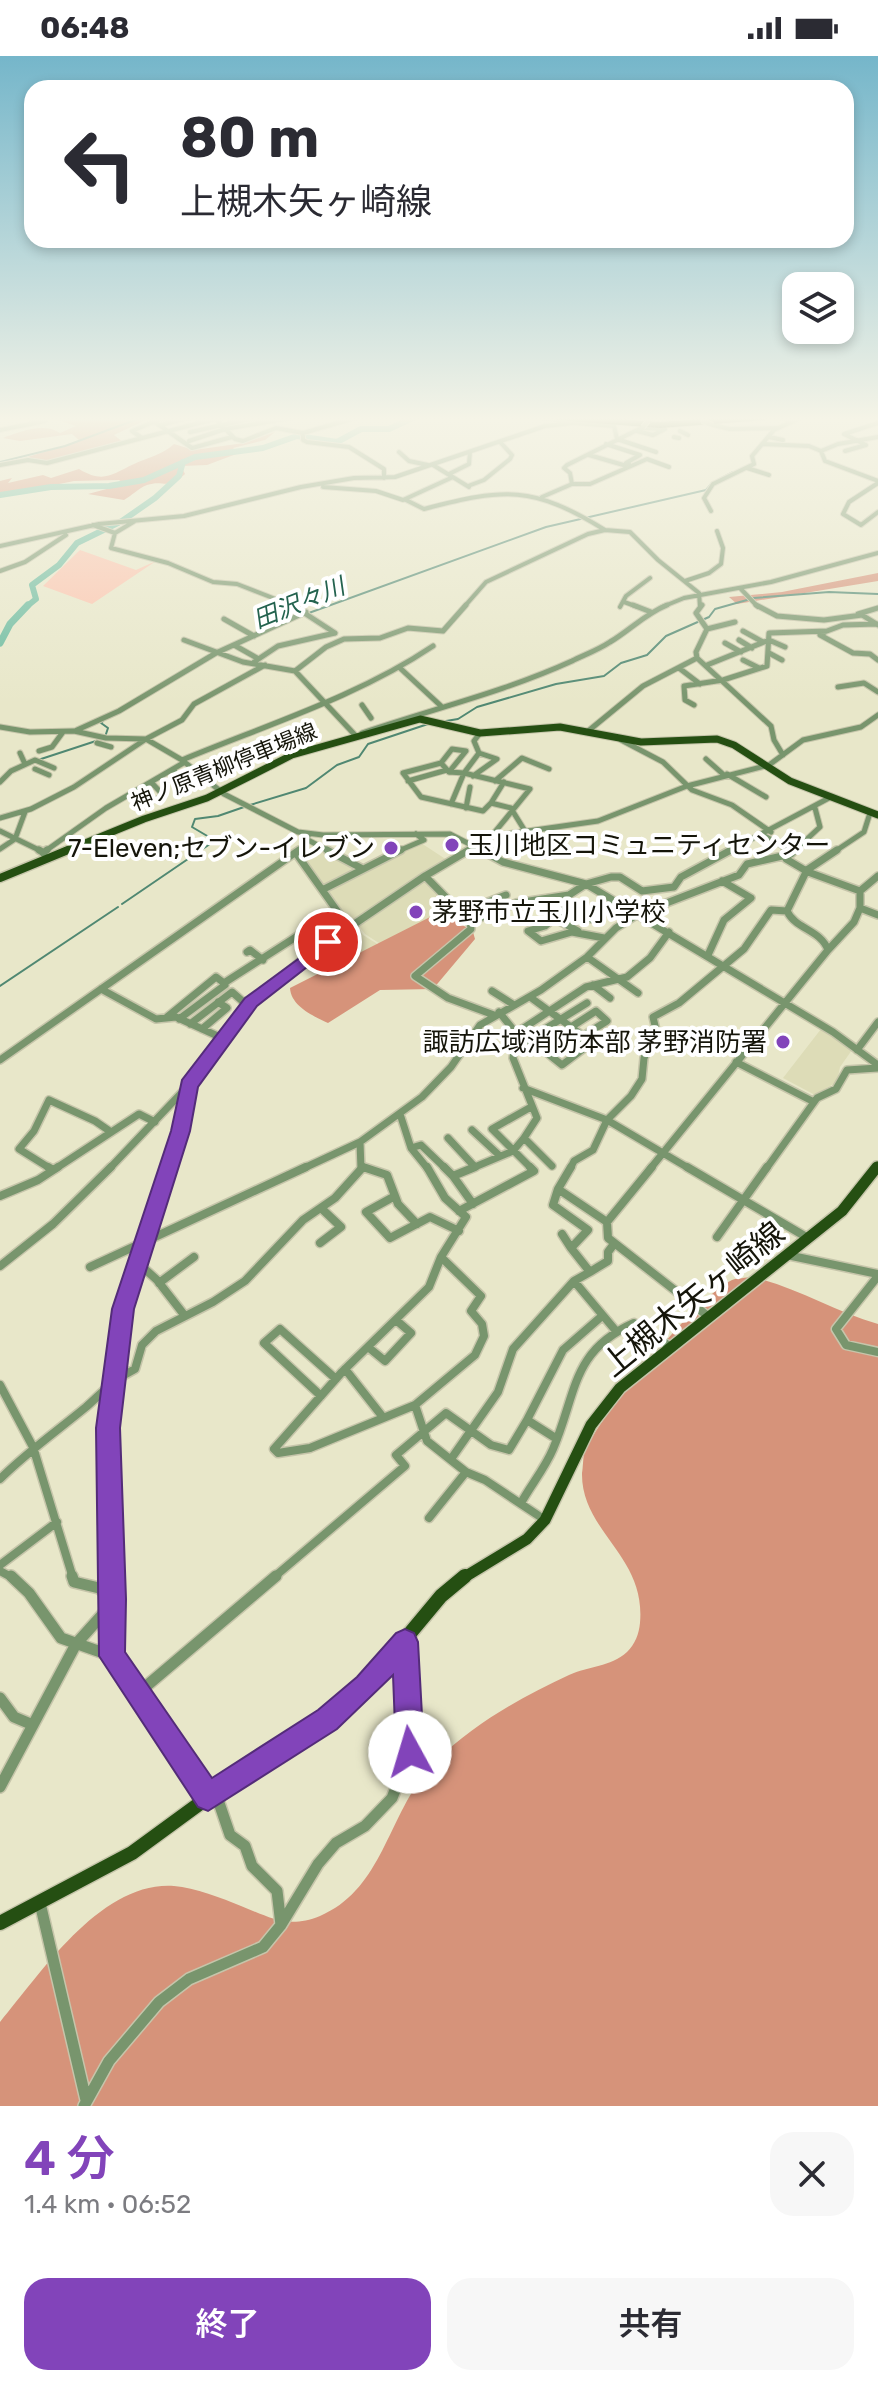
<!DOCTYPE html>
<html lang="ja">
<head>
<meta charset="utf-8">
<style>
  :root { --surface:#fff; --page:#f7f7f7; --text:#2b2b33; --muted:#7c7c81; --accent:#8244ba }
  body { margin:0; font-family:Rubik,"Noto Sans JP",sans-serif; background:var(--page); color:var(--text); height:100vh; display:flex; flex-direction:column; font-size:30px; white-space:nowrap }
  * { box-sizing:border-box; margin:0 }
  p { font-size:26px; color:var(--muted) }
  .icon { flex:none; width:44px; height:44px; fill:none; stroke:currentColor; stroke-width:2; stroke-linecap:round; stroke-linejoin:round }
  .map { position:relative; height:2050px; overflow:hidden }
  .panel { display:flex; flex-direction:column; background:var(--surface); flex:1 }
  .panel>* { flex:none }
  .hud { position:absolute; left:24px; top:24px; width:830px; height:168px; border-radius:24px; box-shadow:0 4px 12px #0003; background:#fff; color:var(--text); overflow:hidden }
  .buttons { position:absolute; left:782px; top:216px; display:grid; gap:16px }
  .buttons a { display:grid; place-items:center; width:72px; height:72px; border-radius:16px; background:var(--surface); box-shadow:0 4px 12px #0003; font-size:40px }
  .pin { position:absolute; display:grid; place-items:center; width:68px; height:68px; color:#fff; margin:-34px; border:4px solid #fff; border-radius:50%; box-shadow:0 2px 8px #0007 }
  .me { position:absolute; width:88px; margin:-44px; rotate:354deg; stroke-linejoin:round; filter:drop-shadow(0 0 6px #0008) }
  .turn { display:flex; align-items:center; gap:28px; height:168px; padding:0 24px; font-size:36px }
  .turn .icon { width:104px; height:104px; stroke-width:2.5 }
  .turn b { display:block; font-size:56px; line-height:68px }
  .round { display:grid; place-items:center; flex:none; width:84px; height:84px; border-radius:24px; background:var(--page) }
  .head { display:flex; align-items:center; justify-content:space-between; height:136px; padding:0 24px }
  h1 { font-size:48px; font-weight:600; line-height:60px; color:var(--accent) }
  .action { display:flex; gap:16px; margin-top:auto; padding:16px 24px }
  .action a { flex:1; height:92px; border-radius:24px; background:var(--accent); color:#fff; font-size:32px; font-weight:600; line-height:92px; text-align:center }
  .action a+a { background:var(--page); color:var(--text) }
  .status { display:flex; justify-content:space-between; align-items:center; height:56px; padding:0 40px; background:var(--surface); direction:ltr }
  .status svg { height:22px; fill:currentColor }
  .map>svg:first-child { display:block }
  .built { fill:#dddcb7 }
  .green { fill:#fcc3ad }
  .forest { fill:#d6937a }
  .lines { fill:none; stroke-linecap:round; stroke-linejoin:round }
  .stream { stroke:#508872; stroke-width:2 }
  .river-far1 { stroke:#6aba9e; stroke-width:6 }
  .river { stroke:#6aba9e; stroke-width:7 }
  .minor-far4-casing { stroke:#c6c5aa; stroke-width:6 }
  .minor-far3-casing { stroke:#c6c5aa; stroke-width:7 }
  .minor-far2-casing { stroke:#c6c5aa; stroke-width:10 }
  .minor-far1-casing { stroke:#c6c5aa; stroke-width:11 }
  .minor-casing { stroke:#c6c5aa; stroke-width:14 }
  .major-far3-casing { stroke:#c6c5aa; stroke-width:9 }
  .major-far2-casing { stroke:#c6c5aa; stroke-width:11 }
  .major-far1-casing { stroke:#c6c5aa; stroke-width:14 }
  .major-casing { stroke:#c6c5aa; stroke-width:17 }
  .highway-casing { stroke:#c6c5aa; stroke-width:8 }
  .minor-far4 { stroke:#78956d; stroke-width:4 }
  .minor-far3 { stroke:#78956d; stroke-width:5 }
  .minor-far2 { stroke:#78956d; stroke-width:7 }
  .minor-far1 { stroke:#78956d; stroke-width:8 }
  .minor { stroke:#78956d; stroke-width:11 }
  .major-far3 { stroke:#254f12; stroke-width:7 }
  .major-far2 { stroke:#254f12; stroke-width:8 }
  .major-far1 { stroke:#254f12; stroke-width:11 }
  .major { stroke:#254f12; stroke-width:14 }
  .highway { stroke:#113500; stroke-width:6 }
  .minor-bridge-casing { stroke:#c6c5aa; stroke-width:6; stroke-linecap:butt }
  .minor-bridge { stroke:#78956d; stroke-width:4 }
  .route { fill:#8244ba; stroke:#542c79; stroke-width:2 }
  .poi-dot { fill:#8244ba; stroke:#fff; stroke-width:3 }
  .labels { text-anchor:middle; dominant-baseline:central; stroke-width:8; stroke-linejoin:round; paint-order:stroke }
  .far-street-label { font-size:22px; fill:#15150a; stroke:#fff }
  .far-water-label { font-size:24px; font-style:italic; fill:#24634f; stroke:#fff }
  .poi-label { font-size:26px; fill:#15150a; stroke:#fff; text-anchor:start }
  .near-street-label { font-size:32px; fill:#15150a; stroke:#fff }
</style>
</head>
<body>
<div class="status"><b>06:48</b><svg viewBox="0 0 49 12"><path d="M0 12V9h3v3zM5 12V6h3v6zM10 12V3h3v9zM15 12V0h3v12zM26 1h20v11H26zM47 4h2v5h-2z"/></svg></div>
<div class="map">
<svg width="878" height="2050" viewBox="0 0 878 2050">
  <rect width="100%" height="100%" fill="#e8e7c9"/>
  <path class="built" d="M 308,785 L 360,813 L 324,833 L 301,796 Z
    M 421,787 L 447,804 L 355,866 L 336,850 L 327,836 Z
    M 424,824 L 466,867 L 421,908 L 408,906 L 365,878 L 358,869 Z
    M 355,870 L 363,879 L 417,913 L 336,903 L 320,893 Z
    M 821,973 L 852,994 L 840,1011 L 837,1026 L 815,1039 L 783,1022 Z"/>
  <path class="green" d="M 80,494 L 136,514 L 156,505 L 92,548 L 43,530 Z"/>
  <path class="forest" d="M 49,361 L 152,361 L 114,379 L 123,386 L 47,407 L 21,403 L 80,385 L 72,378 L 20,385 L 3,382 C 19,376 44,366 60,377 L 76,370 Z
    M 275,376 L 265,384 L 233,392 L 239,397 L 207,409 L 181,410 L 185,418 C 167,435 164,423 147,429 C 139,432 131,440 124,444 L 88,438 L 125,428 L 119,424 L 74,425 L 0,440 L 0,425 L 12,422 L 8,427 L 43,419 L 51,422 L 79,413 C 104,428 112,418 134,408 C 149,401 162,399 174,388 L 194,394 L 244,387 Z
    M 878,517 L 878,525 L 737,548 L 729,541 L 782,536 Z
    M 442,855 L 473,876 L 475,883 L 433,933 L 380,934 L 328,967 C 313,960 291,950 290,932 Z
    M 751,1221 C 795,1230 834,1256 878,1268 L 878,2050 L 0,2050 L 0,1966 C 42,1916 101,1825 174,1830 C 195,1832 222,1842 241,1850 C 271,1862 288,1873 320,1860 C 386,1832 388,1752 436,1705 C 475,1667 520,1642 569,1619 C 589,1610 610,1611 627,1596 C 635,1588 639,1578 640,1567 C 646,1499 581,1476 582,1417 C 583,1412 583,1403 584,1398 C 596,1363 699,1238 732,1224 C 738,1222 746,1222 751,1221 Z"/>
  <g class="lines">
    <path class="stream" d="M 0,406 L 65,390 L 143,361
      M 718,424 L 733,416
      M 306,558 L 546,471 L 706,434 L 712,427
      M 103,665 L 101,667 L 108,672 L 106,678
      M 446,665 L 458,663 L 477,651 L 556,628 L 604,620 L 621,607 L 647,599 L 666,580 L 709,561 L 715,553 L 754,542 L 829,536 L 878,538
      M 38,704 L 102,683
      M 250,749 L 306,732 L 337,709 L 359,701 L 368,688 L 428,668
      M 122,848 L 210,788 L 209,781 L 192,771 L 195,763 L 218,760 L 244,751
      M 0,930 L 118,851"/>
    <path class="river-far1" d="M 0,439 L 51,431 L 109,430 L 144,424 L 195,401 L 263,392 L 297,380 L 337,386 L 361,373 L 389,373 L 415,361
      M 26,551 L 36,543 L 32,529 L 59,509 L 77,487 L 122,465 L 155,442 L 179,420 L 183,406"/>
    <path class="river" d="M 0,587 L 10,568 L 28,549"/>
    <defs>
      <path id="minor-far4" d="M 540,361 L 564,365
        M 779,361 L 792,366
        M 215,362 L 235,383 L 243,385 L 276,372 L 303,377 L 358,361
        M 599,363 L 612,361
        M 152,364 L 192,392 L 232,381
        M 576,367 L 614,370 L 617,383
        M 161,369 L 191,361
        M 713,369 L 730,373 L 778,372
        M 0,374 L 45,365 L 41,361
        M 637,375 L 653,379 L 665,373 L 642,372
        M 680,375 L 688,379
        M 190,376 L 259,361
        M 303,377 L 303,384 L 307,386 L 349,391 L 384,413 L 384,422
        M 674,381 L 679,382
        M 769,381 L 783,384
        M 142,382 L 132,375 L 165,361
        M 617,383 L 656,396
        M 189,385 L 225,373 L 296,361
        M 762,388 L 809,390 L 821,395 L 838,388 L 878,381
        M 821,395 L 825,405 L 878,425
        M 845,395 L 866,389 L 844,378 L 878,367
        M 399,396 L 409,405 L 428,409
        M 589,399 L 627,410 L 629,408 L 626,407 L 640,399 L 606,388
        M 0,409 L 28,404 L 47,407 L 222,361
        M 433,409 L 469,431
        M 747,412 L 769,419
        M 449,418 L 469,408 L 470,396
        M 878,427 L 849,446 L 843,458 L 861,469 L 878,456
        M 571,428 L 590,428 L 647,403 L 669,411
        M 468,430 L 484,424 L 510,403 L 512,399 L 501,387
        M 323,431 L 376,435 L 403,444 L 453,421
        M 542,441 L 572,428 L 570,417 L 564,412 L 567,409 L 643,371
        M 406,444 L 424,453 C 505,432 532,429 605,474
        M 711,455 L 704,442 L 713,428 L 754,408 L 752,400 L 774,374 L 802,361
        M 93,469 L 115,477 L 135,465
        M 115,477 L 111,492 L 168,507 L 213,526 L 237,528 L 296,551
        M 0,490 L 99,468 L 184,460 L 301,431 L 354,422 L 395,421 L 545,370 L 580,366
        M 0,515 L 25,506 L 66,479
        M 685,525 L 709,517 L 721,508 L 723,492 L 717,475
        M 740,532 L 758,551
        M 624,546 L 638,551
        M 464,551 L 486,526 L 588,478 L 605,474 L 630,476 L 658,504 L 699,537 L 700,551
        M 620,551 L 626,540 L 650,522
        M 662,551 L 684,542 L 771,526 L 878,497"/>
      <path id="minor-far3" d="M 292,549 L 335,577
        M 633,549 L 651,556
        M 702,549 L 696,557 L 707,573
        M 756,549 L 777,560 L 824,564 L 862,559 L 878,569
        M 858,558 L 878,552
        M 224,563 L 254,580
        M 707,573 L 735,566
        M 743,575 L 763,586
        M 825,576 L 820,579 L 853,597 L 870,598 L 878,604
        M 184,584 L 243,606 L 295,615 L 355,679
        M 739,584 L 752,592
        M 769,584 L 785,591
        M 725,587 L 741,596
        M 234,589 L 257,602
        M 769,597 L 782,604
        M 697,602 L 771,670 L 774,684 L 783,699
        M 697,602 L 696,596 L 707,573
        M 743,604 L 759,612
        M 254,606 L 278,590 L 335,577
        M 707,609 L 769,584
        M 400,612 L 441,650
        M 679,612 L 700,628
        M 295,615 L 326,591 L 344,583 L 380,582 L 408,572 L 443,575 L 466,549
        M 838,631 L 864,627 L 878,636
        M 362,649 L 371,662
        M 694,649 L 685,644 L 684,630 L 723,624 L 767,610 L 769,577 L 827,575 L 843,569 L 877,568
        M 0,671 L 30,676 L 74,675 L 106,682 L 146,683 L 182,704 L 224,738 L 298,776 L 323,779 L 450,778 L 485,796
        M 77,674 L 119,655 L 216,597 L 306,556
        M 587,676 L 643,630 L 697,602
        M 362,677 C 432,653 504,636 572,605 C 584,599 598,594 610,586 C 630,574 645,558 667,549
        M 621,684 L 663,706 L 692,734 L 732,749 L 771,776
        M 97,687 L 111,691
        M 452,693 L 466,695 L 449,716 L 441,707 Z
        M 39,695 L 52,691 L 63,676
        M 20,697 L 25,708
        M 479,697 L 474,685 L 480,677
        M 706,703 L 724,719
        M 182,704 C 266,669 357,641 433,590
        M 441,707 L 403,717 L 421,741 L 483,755 L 491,747 L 511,752
        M 35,713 L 49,719
        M 173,714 L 190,730
        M 449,716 L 464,717 L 479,697 L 497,703 L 473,720
        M 727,718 L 766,741
        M 408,725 L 447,714
        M 495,725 L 522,702 L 549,713
        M 0,726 L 11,715 L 35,704 L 54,712
        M 135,736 L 147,747 L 164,740 L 151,726
        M 491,747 L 504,726
        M 451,748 L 464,717 L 530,733 L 494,777 L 487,779
        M 466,752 L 470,731
        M 512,754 L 525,775
        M 0,762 L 31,753 L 74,731 L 146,683 L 182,664 L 194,648 L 265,609
        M 0,775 L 43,796
        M 761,778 L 784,791 L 785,796
        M 306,783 L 331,796
        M 0,793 L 15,783 L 25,756
        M 44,796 L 106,752 L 185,706
        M 296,796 L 299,794
        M 300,796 L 309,778
        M 396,796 L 424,784 L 416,778
        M 465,796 L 493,780 L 598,765 L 687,730 L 769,709 L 803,684 L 861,671 L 878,659
        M 727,796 L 829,742
        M 793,796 L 820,771 L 815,752
        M 834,796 L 864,776 L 870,757"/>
      <path id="minor-far2" d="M 39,794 L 44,797
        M 301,794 L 298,800 L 340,859
        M 327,794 L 361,812
        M 481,794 L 503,806 L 586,828 L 833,976 L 878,1009
        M 785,794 L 786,803 L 808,816 L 860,835
        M 43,797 L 47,794
        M 425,820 L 470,866 L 471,873 L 415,920 L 448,942 L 494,959
        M 324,833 L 401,794
        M 860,835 L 860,852 L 878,859
        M 860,835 L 878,820
        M 460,857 L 506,839
        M 554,862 L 578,875
        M 591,863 L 568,850 L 545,870 L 528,875 L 541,885 L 572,876 L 604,882
        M 470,866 L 516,847 L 569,839 L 586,828 L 611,821 L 620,821 L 642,835 L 674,831 L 681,821 L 731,794
        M 828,894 L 854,866 L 860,852
        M 247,896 L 250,894 L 263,904
        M 708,899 L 724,864 L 751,842 L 722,825
        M 587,901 L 638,937
        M 593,929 L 610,942
        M 101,933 L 156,963 L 176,961 L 222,982
        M 492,935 L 514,949
        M 530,941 L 571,971
        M 499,956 L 516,977 L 540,991
        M 167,961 L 216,921 L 224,927 L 313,870 L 323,858 L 347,865
        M 179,963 L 225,929
        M 190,968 L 232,936 L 248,950
        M 571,971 L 583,980
        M 571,971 L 596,955 L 607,965 L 583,980
        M 202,973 L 227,952 L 218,946
        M 527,984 L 587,947
        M 857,994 L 878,966
        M 552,1001 L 562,1009 L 591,987 L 583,980
        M 552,1001 L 540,991 L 571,971
        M 552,1001 L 583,980
        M 0,1004 L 299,794
        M 736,1006 L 814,1046
        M 523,1032 L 607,1064 L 690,1113
        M 531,1051 L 492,1073 L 532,1113
        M 400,1058 L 411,1092 L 428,1113
        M 472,1074 L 500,1100
        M 448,1082 L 474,1110
        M 360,1086 L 361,1113
        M 411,1092 L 421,1089 L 446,1113
        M 552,1110 L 524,1082 L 537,1062 L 513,1002 L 516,977 L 586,931 L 627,921 L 650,902 L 669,876
        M 363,1111 L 369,1113
        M 51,1113 L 19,1093 L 34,1075 L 49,1044 L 95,1065 L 111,1076
        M 55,1113 L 139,1058 L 155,1066
        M 109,1113 L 189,1029 L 251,946 L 303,903 L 425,820 L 469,794
        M 167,1113 L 188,1032
        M 302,1113 L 360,1086 L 422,1041 L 451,1011 L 480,969 L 541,934 L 587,901 L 616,872 L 638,858 L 739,819 L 747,808 L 791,798 L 795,794
        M 470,1113 L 513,1095 L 524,1082
        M 570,1113 L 574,1105 L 593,1094 L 607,1064 L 631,1040 L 642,1023 L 644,1002 L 656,974 L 653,961 L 679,947 L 744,893 L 771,854 L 787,855
        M 650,1113 L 828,894 C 821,874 795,873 787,855 L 807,814 L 837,794
        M 766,1113 L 817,1042 L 836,1033 L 847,1014 L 878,1012"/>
      <path id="minor-far1" d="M 48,1111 L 53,1114
        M 363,1111 L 387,1119 L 395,1140 L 366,1156 L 390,1182 L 430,1161 L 459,1175
        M 427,1111 L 445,1142 L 466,1161 L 441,1201
        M 444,1111 L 453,1120
        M 571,1111 L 558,1133 L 607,1166
        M 652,1111 L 607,1166 L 608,1182 L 709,1261
        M 687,1111 L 808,1182
        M 558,1133 L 553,1149 L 588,1174 L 571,1192 L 590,1216 L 574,1225
        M 0,1140 L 38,1124 L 58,1111
        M 395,1140 L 398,1148 L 417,1168
        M 473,1148 L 453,1120 L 475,1111
        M 459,1155 L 534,1115 L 530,1111
        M 562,1178 L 571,1192
        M 717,1181 L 767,1111
        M 320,1187 L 341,1171 L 321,1152
        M 787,1199 L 878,1218
        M 441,1201 L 481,1240 L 471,1255 L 482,1268 L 484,1280 L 475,1299 L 415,1349 L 310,1392 L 278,1397 L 274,1393 L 342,1316 L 429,1231 Z
        M 136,1205 L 157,1224 L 185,1260
        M 0,1210 L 53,1168 L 111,1111
        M 90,1211 L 306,1111
        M 590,1216 L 608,1205 L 608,1196 L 614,1188
        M 878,1220 L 836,1273 L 846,1289 L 878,1296
        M 159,1227 L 194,1201
        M 368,1291 L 385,1305 L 411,1277 L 396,1264
        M 345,1313 L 382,1360
        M 0,1329 L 33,1391 L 73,1522
        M 321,1340 L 264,1287 L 280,1273 L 336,1323
        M 415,1349 L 427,1385 L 466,1416 L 485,1424 L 545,1464
        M 557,1383 L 527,1364 L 563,1294 L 602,1260
        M 451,1403 L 498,1336 L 513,1293 L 574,1225 L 616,1275
        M 0,1423 C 27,1396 57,1375 86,1351 C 104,1335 113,1324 135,1313 L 142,1289 L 156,1275 L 213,1246 L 245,1225 L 303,1164 L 335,1142 L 363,1111
        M 521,1447 C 531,1429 545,1412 553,1393 C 577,1337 571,1295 634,1267 L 671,1291
        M 429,1462 L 466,1416
        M 0,1509 L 57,1466
        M 0,1515 L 13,1522
        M 113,1522 C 109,1432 105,1340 123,1252 C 134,1204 152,1158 167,1111
        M 273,1522 L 405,1410 L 396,1399 L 446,1357 L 491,1389 L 509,1394 L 527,1364"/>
      <path id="minor" d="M 11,1520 L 29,1537 L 61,1582 L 112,1600
        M 72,1520 L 74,1526 L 99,1532 L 114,1543
        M 113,1520 L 112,1600 L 208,1741
        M 137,1638 L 276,1520
        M 0,1642 L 14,1661 L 33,1669
        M 0,1731 L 76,1588 L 111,1549
        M 216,1738 L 230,1779 L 245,1790 L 252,1810 L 277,1835 L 281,1869
        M 40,1847 L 86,2044
        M 84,2050 L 109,2005 L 159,1946 L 189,1923 L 263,1891 L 281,1869 L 318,1808 L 336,1787 L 365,1770 L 392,1742 L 410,1696 L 405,1586"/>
      <path id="major-far3" d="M 63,796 L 144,763 L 207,742 L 292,699 L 420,663 L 480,677 L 560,671 L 641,686 L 717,683 L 734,689 L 790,725 L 878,759"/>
      <path id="major-far2" d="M 0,822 L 68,794
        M 876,1113 L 878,1110"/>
      <path id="major-far1" d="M 463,1522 L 527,1483 L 545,1464 L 591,1369 L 620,1332 L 842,1155 L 877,1111"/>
      <path id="major" d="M 0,1867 L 132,1797 L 229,1726 L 327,1664 L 366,1630 L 441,1540 L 465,1520"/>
      <path id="highway" d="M 557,361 L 660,369 L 764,361"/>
    </defs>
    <use href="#minor-far4" class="minor-far4-casing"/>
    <use href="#minor-far3" class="minor-far3-casing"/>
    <use href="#minor-far2" class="minor-far2-casing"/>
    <use href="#minor-far1" class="minor-far1-casing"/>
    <use href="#minor" class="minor-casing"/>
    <use href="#major-far3" class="major-far3-casing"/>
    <use href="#major-far2" class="major-far2-casing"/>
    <use href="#major-far1" class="major-far1-casing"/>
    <use href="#major" class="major-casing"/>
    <use href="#highway" class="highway-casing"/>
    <use href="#minor-far4" class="minor-far4"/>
    <use href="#minor-far3" class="minor-far3"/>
    <use href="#minor-far2" class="minor-far2"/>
    <use href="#minor-far1" class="minor-far1"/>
    <use href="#minor" class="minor"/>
    <use href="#major-far3" class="major-far3"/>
    <use href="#major-far2" class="major-far2"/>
    <use href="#major-far1" class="major-far1"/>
    <use href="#major" class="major"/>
    <use href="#highway" class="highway"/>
    <defs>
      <path id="minor-bridge" d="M 702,365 L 713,369
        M 643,371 L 648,365"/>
    </defs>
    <use href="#minor-bridge" class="minor-bridge-casing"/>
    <use href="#minor-bridge" class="minor-bridge"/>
  </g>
  <linearGradient id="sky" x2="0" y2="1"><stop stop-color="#75b6ca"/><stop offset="0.56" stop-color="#f5f4e7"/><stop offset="1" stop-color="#f5f4e7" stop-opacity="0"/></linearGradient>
  <rect width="878" height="648" fill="url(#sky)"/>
  <path class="route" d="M 328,881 L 334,882 L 334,890 L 257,950 L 198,1031 L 190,1075 L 134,1253 L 120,1372 L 126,1543 L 125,1596 L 212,1722 L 318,1654 L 357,1621 L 396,1577 L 405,1573 L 414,1577 L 418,1586 L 424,1696 L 420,1706 L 410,1710 L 400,1706 L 396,1696 L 393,1619 L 337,1673 L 208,1755 L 198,1751 L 99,1600 L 96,1372 L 112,1253 L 171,1075 L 182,1024 L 245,942 Z"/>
  <g class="poi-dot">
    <circle cx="452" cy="789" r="8"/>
    <circle cx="391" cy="792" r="8"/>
    <circle cx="416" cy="856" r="8"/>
    <circle cx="783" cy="986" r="8"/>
  </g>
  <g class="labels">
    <g class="far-street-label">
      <text transform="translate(224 711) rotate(-22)">神ノ原青柳停車場線</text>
    </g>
    <g class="far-water-label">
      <text transform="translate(299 547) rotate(-22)">田沢々川</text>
    </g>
    <g class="poi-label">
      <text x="468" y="789">玉川地区コミュニティセンター</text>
      <text x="375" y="792" text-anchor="end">7-Eleven;セブン-イレブン</text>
      <text x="432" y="856">茅野市立玉川小学校</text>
      <text x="767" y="986" text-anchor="end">諏訪広域消防本部 茅野消防署</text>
    </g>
    <g class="near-street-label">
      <text transform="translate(693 1243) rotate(-39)">上槻木矢ヶ崎線</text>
    </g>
  </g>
</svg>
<div class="buttons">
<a><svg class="icon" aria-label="layers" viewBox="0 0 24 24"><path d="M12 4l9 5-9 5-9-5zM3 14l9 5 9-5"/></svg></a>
</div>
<div class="pin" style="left:328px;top:886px;background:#d93025"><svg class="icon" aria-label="arrive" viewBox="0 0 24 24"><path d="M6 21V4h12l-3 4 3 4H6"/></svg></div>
<svg class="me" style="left:410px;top:1696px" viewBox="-20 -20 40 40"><circle r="19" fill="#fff"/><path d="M0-13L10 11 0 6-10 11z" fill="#8244ba"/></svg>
<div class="hud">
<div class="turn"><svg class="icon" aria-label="left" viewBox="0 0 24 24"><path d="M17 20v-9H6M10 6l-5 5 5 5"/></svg><div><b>80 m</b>上槻木矢ヶ崎線</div></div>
</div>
</div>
<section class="panel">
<div class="head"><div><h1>4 分</h1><p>1.4 km · 06:52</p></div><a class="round"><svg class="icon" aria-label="close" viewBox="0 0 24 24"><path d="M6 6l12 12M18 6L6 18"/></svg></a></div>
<div class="action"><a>終了</a><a>共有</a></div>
</section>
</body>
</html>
